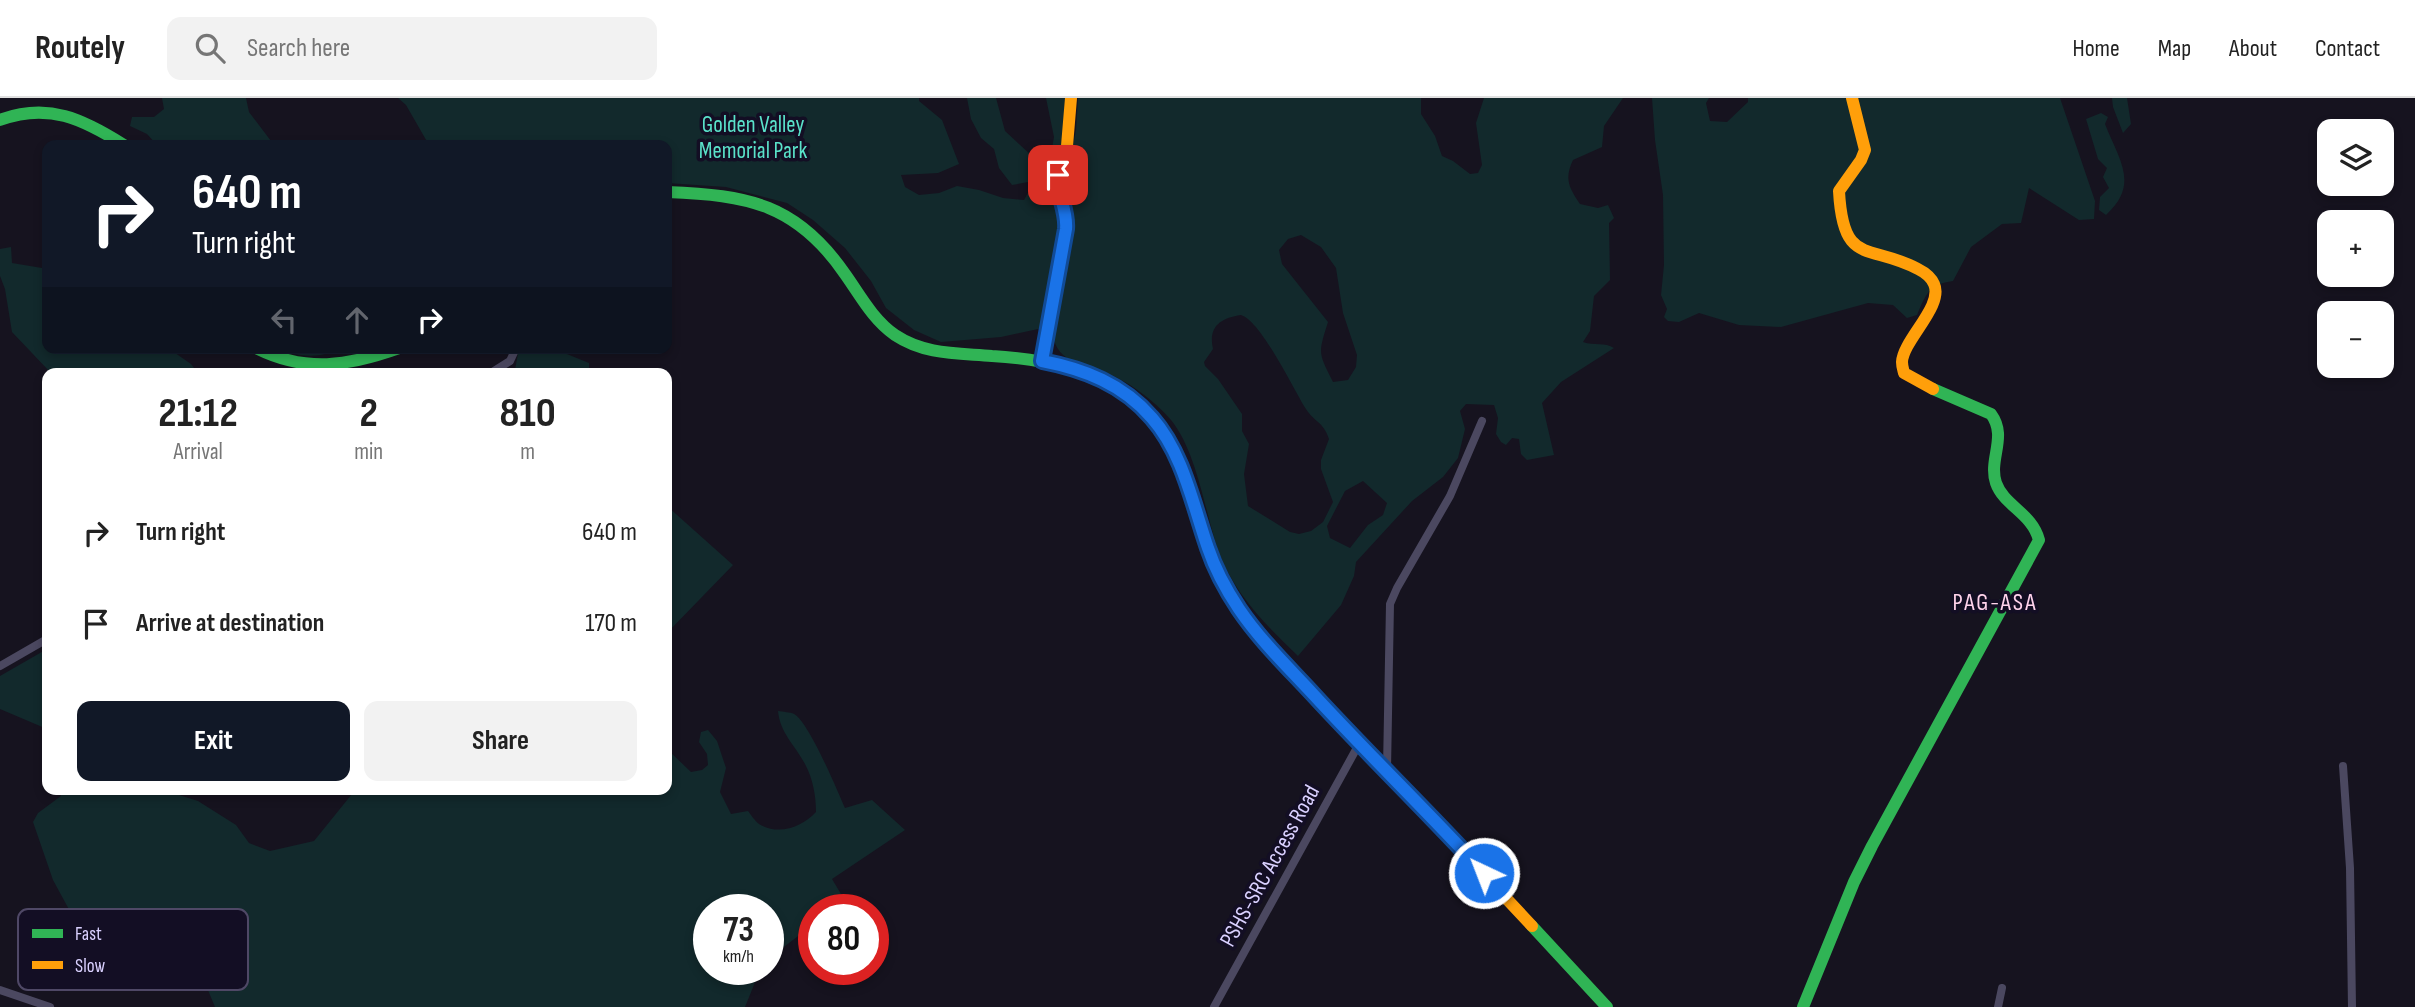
<!DOCTYPE html>
<html lang="en">
<head>
<meta charset="utf-8">
<style>
  :root { --surface:#fff; --page:#f2f2f2; --text:#222; --muted:#767676; --line:#e0e0e0; --accent:#111827 }
  body { margin:0; font-family:"Sofia Sans Condensed",sans-serif; background:var(--page); color:var(--text); height:100vh; display:flex; flex-direction:column; font-size:26px; white-space:nowrap }
  * { box-sizing:border-box; margin:0 }
  p { font-size:23px; color:var(--muted) }
  .icon { flex:none; width:38px; height:38px; fill:none; stroke:currentColor; stroke-width:2; stroke-linecap:round; stroke-linejoin:round }
  .map { position:relative; flex:1; overflow:hidden }
  .side { position:absolute; left:42px; top:270px; width:630px; height:427px; display:flex; flex-direction:column; background:var(--surface); border-radius:14px; box-shadow:0 4px 10px #0003 }
  .side>* { flex:none }
  .banner { position:absolute; left:42px; top:42px; width:630px; height:214px; border-radius:14px; box-shadow:0 4px 10px #0003; background:#111827; color:#fff; overflow:hidden }
  .controls { position:absolute; left:2317px; top:21px; display:grid; gap:14px }
  .controls a { display:grid; place-items:center; width:77px; height:77px; border-radius:14px; background:var(--surface); box-shadow:0 4px 10px #0003; font-size:35px }
  .speed { position:absolute; left:693px; top:796px; display:flex; gap:14px; font-size:35px; font-weight:700; text-align:center }
  .speed>* { display:grid; place-content:center; width:91px; height:91px; border-radius:50%; background:var(--surface); box-shadow:0 4px 10px #0003; line-height:1 }
  .speed small { font-size:18px; font-weight:400 }
  .speed .limit { border:10px solid #d22; background:#fff; color:#111 }
  .pin { position:absolute; display:grid; place-items:center; width:60px; height:60px; color:#fff; margin:-30px; border-radius:14px; box-shadow:0 4px 10px #0006 }
  .me { position:absolute; width:77px; margin:-38px; rotate:317deg; stroke-linejoin:round; filter:drop-shadow(0 0 5px #0008) }
  .turn { display:flex; align-items:center; gap:24px; height:147px; padding:0 35px; font-size:32px }
  .turn .icon { width:91px; height:91px; stroke-width:2.5 }
  .turn b { display:block; font-size:49px; line-height:60px }
  .lanes { display:flex; align-items:center; height:66px; padding:0 35px; background:#0003; justify-content:center; gap:35px; direction:ltr }
  .lanes .off { opacity:.35 }
  .eta { display:flex; justify-content:space-evenly; align-items:center; height:119px; text-align:center }
  .eta b { font-size:42px; font-weight:700; line-height:49px }
  .action { display:flex; gap:14px; margin-top:auto; padding:14px 35px }
  .action a { flex:1; height:80px; border-radius:14px; background:var(--accent); color:#fff; font-size:28px; font-weight:700; line-height:80px; text-align:center }
  .action a+a { background:var(--page); color:var(--text) }
  ul { padding:0; list-style:none }
  li { display:flex; align-items:center; gap:21px; height:91px; padding:0 35px }
  li div { flex:1 }
  li b { display:block; font-size:26px }
  li em { font-style:normal }
  header { display:flex; align-items:center; gap:42px; box-sizing:border-box; height:98px; padding:0 35px; background:var(--surface); border-bottom:2px solid var(--line) }
  header strong { font-size:33px }
  nav { display:flex; gap:38px; margin-inline-start:auto; font-size:24px }
  .search { width:490px; height:63px; background:var(--page); display:flex; align-items:center; gap:18px; box-sizing:border-box; padding:0 24px; border-radius:14px; color:var(--muted); font-size:26px }
  .map>svg:first-child { display:block }
  .green { fill:#12292c; fill-rule:evenodd }
  .lines { fill:none; stroke-linecap:round; stroke-linejoin:round }
  .street { stroke:#4b4860; stroke-width:8 }
  .fast { stroke:#30b455; stroke-width:12 }
  .slow { stroke:#ff9f0a; stroke-width:12 }
  .route-casing { stroke:#114b97; stroke-width:18 }
  .route { stroke:#1a73e8; stroke-width:12 }
  .labels { text-anchor:middle; dominant-baseline:central; stroke-width:7; stroke-linejoin:round; paint-order:stroke }
  .park-label { font-size:23px; fill:#5ae2ca; stroke:#130e24 }
  .street-label { font-size:23px; fill:#dad1ff; stroke:#130e24 }
  .neighbourhood-label { font-size:24px; letter-spacing:2px; fill:#ffd3ec; stroke:#130e24 }
  .key { fill:#130e24; stroke:#4f4866; stroke-width:2 }
  .key-label { font-size:19px; fill:#dad1ff }
</style>
</head>
<body>
<header>
<strong>Routely</strong>
<div class="search"><svg class="icon" aria-label="search" viewBox="0 0 24 24"><circle cx="10" cy="10" r="6"/><path d="M15 15l6 6"/></svg>Search here</div>
<nav><a>Home</a><a>Map</a><a>About</a><a>Contact</a></nav>
</header>
<div class="map">
<svg width="2415" height="909" viewBox="0 0 2415 909">
  <rect width="100%" height="100%" fill="#16131f"/>
  <path class="green" d="M 162,0 L 246,0 L 249,14 L 274,47 L 157,47 L 147,36 L 130,28 L 132,19 L 154,19 L 164,11 Z
    M 398,0 L 919,0 L 919,3 L 942,22 L 959,66 L 938,75 L 901,77 L 905,89 L 919,97 L 939,95 L 957,88 L 979,92 L 1003,100 L 1024,102 L 1029,93 L 1028,84 L 1012,87 L 999,70 L 994,51 L 981,40 L 971,21 L 967,0 L 996,0 L 1005,33 L 1031,57 L 1043,60 L 1051,56 L 1054,39 L 1046,0 L 1065,0 L 1062,54 L 1048,84 L 1054,93 L 1064,92 L 1076,32 L 1078,0 L 1421,0 L 1421,16 L 1435,38 L 1442,58 L 1453,63 L 1470,76 L 1478,75 L 1482,67 L 1476,25 L 1484,0 L 1623,0 L 1604,28 L 1602,49 L 1573,62 C 1564,81 1569,90 1580,106 L 1598,110 L 1608,107 L 1614,120 L 1609,125 L 1610,182 L 1594,198 L 1590,233 L 1583,244 C 1594,248 1605,244 1614,250 L 1561,284 L 1542,305 L 1554,357 L 1527,362 L 1521,356 L 1519,341 L 1512,340 L 1506,347 L 1501,344 L 1496,336 L 1498,320 L 1494,307 L 1466,306 L 1460,313 L 1465,331 L 1458,360 L 1443,379 L 1412,403 L 1356,464 L 1354,478 L 1341,507 L 1298,558 C 1266,527 1234,496 1218,452 C 1205,414 1197,354 1171,322 C 1153,301 1128,283 1102,273 C 1091,268 1076,267 1067,260 C 1056,253 1052,240 1052,228 L 1001,239 L 941,244 L 914,232 L 886,210 L 871,183 L 845,150 L 813,122 L 787,105 L 726,89 L 667,85 L 667,47 L 429,47 L 406,7 ZM 1301,137 L 1321,149 L 1336,170 L 1343,215 L 1357,257 L 1356,269 L 1348,282 L 1333,284 C 1318,254 1318,256 1328,224 L 1282,166 L 1279,152 L 1288,141 ZM 1241,217 C 1261,223 1294,292 1306,311 C 1315,325 1323,323 1329,341 L 1321,362 L 1321,371 L 1333,404 L 1323,424 L 1311,433 L 1299,436 L 1290,434 L 1248,408 L 1244,376 L 1249,346 L 1242,333 L 1242,316 L 1218,281 L 1205,268 L 1204,264 L 1213,251 C 1208,229 1220,220 1241,217 ZM 1363,383 L 1387,405 L 1383,417 L 1368,427 L 1350,450 L 1330,440 L 1327,428 L 1345,393 Z
    M 1652,0 L 1709,0 L 1706,5 L 1710,23 L 1727,24 L 1748,4 L 1748,0 L 2060,0 L 2095,103 L 2094,121 L 2079,122 L 2029,90 L 2021,125 L 2002,126 L 1971,149 L 1953,183 C 1929,186 1926,196 1917,217 L 1907,220 L 1893,207 L 1868,205 L 1781,229 L 1739,227 L 1699,215 L 1679,224 L 1668,223 L 1664,219 L 1667,211 L 1661,197 L 1664,167 L 1663,97 L 1655,42 Z
    M 2112,0 L 2127,0 L 2131,26 L 2123,35 L 2113,9 Z
    M 2101,15 L 2108,19 L 2105,26 C 2119,62 2140,86 2106,117 L 2099,112 L 2100,99 L 2109,90 L 2103,79 L 2107,70 L 2098,61 L 2086,21 Z
    M 11,149 L 12,165 L 42,170 L 47,168 L 47,250 L 168,250 L 191,266 L 198,275 L 51,275 L 12,234 L 5,191 L 0,178 L 0,151 Z
    M 272,250 L 339,250 C 318,263 294,257 272,250 Z
    M 519,250 L 552,250 L 589,265 L 589,275 L 506,275 L 515,272 Z
    M 667,408 L 733,467 L 667,535 Z
    M 47,551 L 47,631 L 0,611 L 0,578 Z
    M 778,613 C 783,614 790,614 794,616 C 809,624 837,692 845,710 L 872,702 L 905,732 L 832,781 L 841,796 L 827,812 L 814,812 L 814,826 L 768,861 L 768,812 L 709,812 L 709,872 L 760,872 L 745,909 L 215,909 L 200,873 L 158,861 L 78,828 L 53,782 L 33,724 L 38,715 L 61,698 L 61,691 L 160,691 L 198,703 L 236,727 L 249,745 L 270,753 L 314,743 L 356,691 L 667,691 L 667,651 L 691,674 L 702,672 L 708,667 L 707,656 L 699,644 L 701,634 L 708,632 L 717,643 L 726,670 L 720,694 L 731,716 L 748,713 C 751,717 755,723 759,726 C 779,738 802,729 816,714 C 816,698 813,681 805,666 C 795,647 780,635 778,613 Z"/>
  <g class="lines">
    <path class="street" d="M 491,275 L 510,263 L 516,250
      M 0,568 L 47,541
      M 2343,668 L 2350,770 L 2352,909
      M 1387,671 L 1390,506 L 1397,490 L 1450,398 L 1482,323
      M 0,892 L 50,909
      M 1214,909 L 1359,646
      M 1998,909 L 2002,890"/>
    <path class="fast" d="M 0,22 C 48,4 83,21 124,47
      M 667,94 C 748,97 797,106 845,176 C 860,197 873,222 895,237 C 925,257 958,255 992,258 C 1044,261 1093,271 1135,304 C 1192,348 1195,436 1230,496 C 1266,557 1322,605 1370,655
      M 256,250 C 306,275 348,268 399,250
      M 1532,828 L 1607,909
      M 1803,909 L 1854,784 L 1872,748 L 2039,442 C 2032,415 2004,408 1996,385 C 1988,361 2008,339 1991,316 L 1933,291"/>
    <path class="slow" d="M 1852,0 L 1865,52 L 1861,62 L 1839,93 C 1843,169 1869,145 1918,171 C 1924,174 1931,179 1934,186 C 1944,208 1903,242 1902,264 C 1902,268 1903,271 1904,275 L 1933,291
      M 1042,263 L 1066,131 L 1066,115 L 1057,83 L 1067,48 L 1071,0
      M 1370,655 L 1532,828"/>
  </g>
  <g class="lines">
    <defs>
      <path id="route" d="M 1058,77 C 1056,95 1068,112 1066,131 L 1042,263 C 1084,271 1123,286 1152,320 C 1183,355 1193,407 1208,450 C 1215,471 1227,493 1239,511 C 1260,542 1287,568 1312,595 C 1368,656 1428,714 1484,775"/>
    </defs>
    <use href="#route" class="route-casing"/>
    <use href="#route" class="route"/>
  </g>
  <g class="labels">
    <g class="park-label">
      <text x="753" y="27">Golden Valley<tspan x="753" dy="26">Memorial Park</tspan></text>
    </g>
    <g class="street-label">
      <text transform="translate(1270 768) rotate(-61)">PSHS-SRC Access Road</text>
    </g>
    <g class="neighbourhood-label">
      <text x="1995" y="504">PAG-ASA</text>
    </g>
  </g>
  <rect x="18" y="811" width="230" height="81" rx="10" class="key"/>
  <rect x="32" y="831" width="31" height="9" fill="#30b455"/>
  <rect x="32" y="863" width="31" height="8" fill="#ff9f0a"/>
  <g class="key-label">
    <text x="75" y="842">Fast</text>
    <text x="75" y="874">Slow</text>
  </g>
</svg>
<div class="controls">
<a><svg class="icon" aria-label="layers" viewBox="0 0 24 24"><path d="M12 4l9 5-9 5-9-5zM3 14l9 5 9-5"/></svg></a>
<a>+</a>
<a>−</a>
</div>
<div class="speed"><div>73<small>km/h</small></div><div class="limit">80</div></div>
<div class="pin" style="left:1058px;top:77px;background:#d93025"><svg class="icon" aria-label="arrive" viewBox="0 0 24 24"><path d="M6 21V4h12l-3 4 3 4H6"/></svg></div>
<svg class="me" style="left:1484px;top:775px" viewBox="-20 -20 40 40"><circle r="17" fill="#1a73e8" stroke="#fff" stroke-width="3"/><path d="M0-11L8 9 0 5-8 9z" fill="#fff"/></svg>
<div class="banner">
<div class="turn"><svg class="icon" aria-label="right" viewBox="0 0 24 24"><path d="M7 20v-9h11M14 6l5 5-5 5"/></svg><div><b>640 m</b>Turn right</div></div>
<div class="lanes"><svg class="icon off" aria-label="left" viewBox="0 0 24 24"><path d="M17 20v-9H6M10 6l-5 5 5 5"/></svg><svg class="icon off" aria-label="ahead" viewBox="0 0 24 24"><path d="M12 20V5M6 11l6-6 6 6"/></svg><svg class="icon" aria-label="right" viewBox="0 0 24 24"><path d="M7 20v-9h11M14 6l5 5-5 5"/></svg></div>
</div>
<section class="side">
<div class="eta">
<div><b>21:12</b><p>Arrival</p></div>
<div><b>2</b><p>min</p></div>
<div><b>810</b><p>m</p></div>
</div>
<ul>
<li><svg class="icon" aria-label="right" viewBox="0 0 24 24"><path d="M7 20v-9h11M14 6l5 5-5 5"/></svg><div><b>Turn right</b></div><em>640 m</em></li>
<li><svg class="icon" aria-label="arrive" viewBox="0 0 24 24"><path d="M6 21V4h12l-3 4 3 4H6"/></svg><div><b>Arrive at destination</b></div><em>170 m</em></li>
</ul>
<div class="action"><a>Exit</a><a>Share</a></div>
</section>
</div>
</body>
</html>
